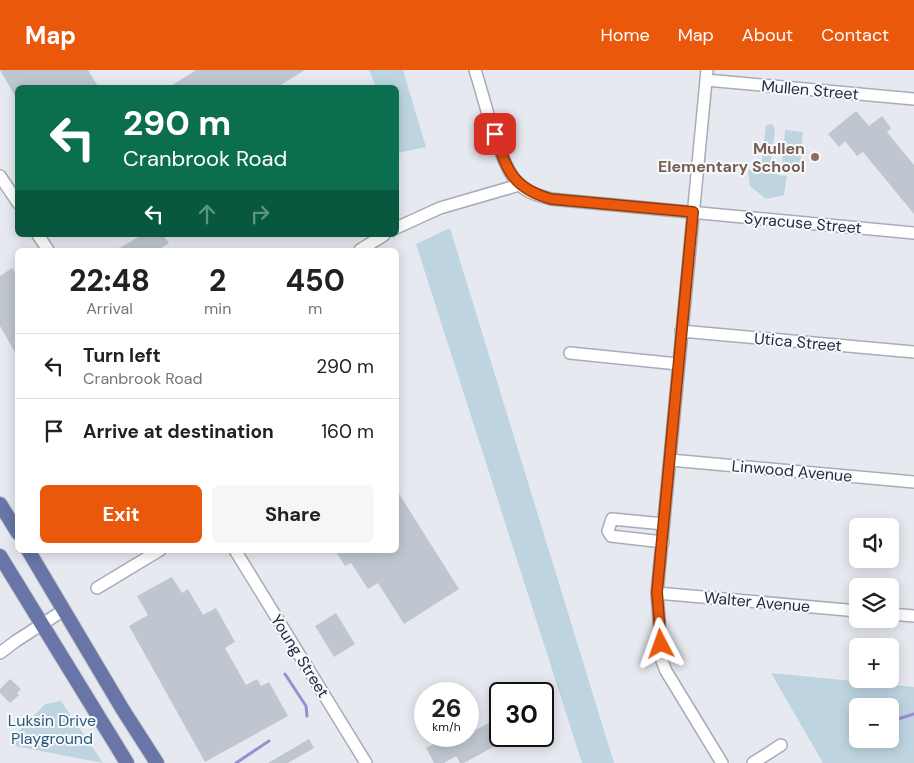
<!DOCTYPE html>
<html lang="en">
<head>
<meta charset="utf-8">
<style>
  :root { --surface:#fff; --page:#f6f6f6; --text:#202124; --muted:#757577; --line:#e0e0e0; --accent:#ea580c }
  body { margin:0; font-family:"DM Sans",sans-serif; background:var(--page); color:var(--text); height:100vh; display:flex; flex-direction:column; font-size:19px; white-space:nowrap }
  * { box-sizing:border-box; margin:0 }
  p { font-size:16px; color:var(--muted) }
  .icon { flex:none; width:28px; height:28px; fill:none; stroke:currentColor; stroke-width:2; stroke-linecap:round; stroke-linejoin:round }
  .map { position:relative; flex:1; overflow:hidden }
  .side { position:absolute; left:15px; top:178px; width:384px; height:305px; display:flex; flex-direction:column; background:var(--surface); border-radius:8px; box-shadow:0 2px 12px #0003 }
  .side>* { flex:none }
  .hud { position:absolute; left:15px; top:15px; width:384px; height:152px; border-radius:8px; box-shadow:0 2px 12px #0003; background:#0b6e4f; color:#fff; overflow:hidden }
  .controls { position:absolute; left:849px; top:448px; display:grid; gap:10px }
  .controls a { display:grid; place-items:center; width:50px; height:50px; border-radius:8px; background:var(--surface); box-shadow:0 2px 12px #0003; font-size:25px }
  .speed { position:absolute; left:414px; top:612px; display:flex; gap:10px; font-size:25px; font-weight:700; text-align:center }
  .speed>* { display:grid; place-content:center; width:65px; height:65px; border-radius:50%; background:var(--surface); box-shadow:0 2px 12px #0003; line-height:1 }
  .speed small { font-size:12px; font-weight:400 }
  .speed .limit { border:2px solid #111; border-radius:8px; background:#fff; color:#111 }
  .pin { position:absolute; display:grid; place-items:center; width:42px; height:42px; color:#fff; margin:-21px; border-radius:10px; box-shadow:0 2px 8px #0006 }
  .me { position:absolute; width:55px; margin:-28px; rotate:356deg; stroke-linejoin:round; filter:drop-shadow(0 0 4px #0008) }
  .turn { display:flex; align-items:center; gap:18px; height:105px; padding:0 25px; font-size:22px }
  .turn .icon { width:65px; height:65px; stroke-width:2.5 }
  .turn b { display:block; font-size:35px; line-height:42px }
  .lanes { display:flex; align-items:center; height:48px; padding:0 25px; background:#0003; justify-content:center; gap:25px; direction:ltr }
  .lanes .off { opacity:.35 }
  .eta { display:flex; justify-content:space-evenly; align-items:center; height:85px; text-align:center }
  .eta b { font-size:30px; font-weight:700; line-height:35px }
  .button { display:flex; gap:10px; margin-top:auto; padding:10px 25px }
  .button a { flex:1; height:58px; border-radius:8px; background:var(--accent); color:#fff; font-size:20px; font-weight:700; line-height:58px; text-align:center }
  .button a+a { background:var(--page); color:var(--text) }
  ul { padding:0; list-style:none }
  li { display:flex; align-items:center; gap:15px; height:65px; padding:0 25px; border-top:1px solid var(--line) }
  li div { flex:1 }
  li b { display:block; font-size:19px }
  li em { font-style:normal }
  header { display:flex; align-items:center; gap:30px; box-sizing:border-box; height:70px; padding:0 25px; background:var(--accent); color:#fff }
  header strong { font-size:24px }
  nav { display:flex; gap:28px; margin-inline-start:auto; font-size:18px }
  .map>svg:first-child { display:block }
  .green { fill:#bed5e1; fill-rule:evenodd }
  .lines { fill:none; stroke-linecap:round; stroke-linejoin:round }
  .stream { stroke:#9b8cd5; stroke-width:3 }
  .building { fill:#c0c6d0 }
  .minor-casing { stroke:#a8acb8; stroke-width:14 }
  .major-casing { stroke:#c1c3ca; stroke-width:16 }
  .minor { stroke:#fff; stroke-width:11 }
  .major { stroke:#6875a6; stroke-width:14 }
  .route-casing { stroke:#983908; stroke-width:12 }
  .route { stroke:#ea580c; stroke-width:9 }
  .education-dot { fill:#8d6e63; stroke:#f7f9fb; stroke-width:2 }
  .labels { text-anchor:middle; dominant-baseline:central; stroke-width:4; stroke-linejoin:round; paint-order:stroke }
  .street-label { font-size:16px; fill:#232a42; stroke:#f7f9fb }
  .education-label { font-size:16px; font-weight:bold; fill:#785e54; stroke:#f7f9fb; text-anchor:end }
  .park-label { font-size:16px; fill:#2b587b; stroke:#f7f9fb }
</style>
</head>
<body>
<header>
<strong>Map</strong>
<nav><a>Home</a><a>Map</a><a>About</a><a>Contact</a></nav>
</header>
<div class="map">
<svg width="914" height="693" viewBox="0 0 914 693">
  <rect width="100%" height="100%" fill="#e6e9ef"/>
  <path class="green" d="M 369,0 L 403,0 L 426,77 L 397,83 L 396,18 L 376,17 Z
    M 773,54 L 775,61 L 770,98 L 778,105 L 787,106 L 784,125 L 766,129 L 750,116 L 748,101 L 761,97 L 766,55 Z
    M 785,60 L 803,62 L 800,98 L 782,96 Z
    M 450,158 L 614,693 L 582,693 L 416,174 Z
    M 771,603 L 914,617 L 914,693 L 823,693 ZM 858,636 L 890,636 L 890,669 L 858,669 Z
    M 61,631 L 103,693 L 15,676 L 19,661 L 45,634 Z"/>
  <g class="lines">
    <path class="stream" d="M 285,604 L 306,636 L 307,646
      M 895,650 L 914,644
      M 236,693 L 269,671"/>
  </g>
  <path class="building" d="M 0,0 L 88,0 L 99,18 L 18,18 L 18,31 Z
    M 196,0 L 305,0 L 276,18 L 168,18 Z
    M 856,41 L 869,56 L 882,46 L 891,58 L 887,62 L 914,95 L 914,144 L 863,82 L 857,86 L 845,71 L 839,77 L 828,64 Z
    M 142,165 L 163,165 L 169,173 L 158,180 L 116,180 Z
    M 12,198 L 18,206 L 18,288 L 0,256 L 0,206 Z
    M 396,419 L 459,519 L 404,554 L 378,513 L 368,519 L 351,493 L 345,496 L 337,483 L 342,480 L 396,480 Z
    M 172,507 L 182,523 L 188,519 L 203,545 L 216,538 L 235,572 L 225,578 L 246,615 L 257,609 L 261,616 L 269,612 L 288,646 L 205,692 L 129,556 L 148,545 L 137,526 Z
    M 336,543 L 355,574 L 334,587 L 315,556 Z
    M 10,609 L 21,619 L 17,623 L 19,625 L 10,633 L 0,623 L 0,619 Z
    M 500,629 L 500,666 L 513,666 L 464,693 L 460,693 L 456,686 L 444,693 L 434,693 L 426,678 L 446,667 L 449,674 L 468,666 L 468,664 L 498,648 L 490,634 Z
    M 309,669 L 314,678 L 288,693 L 268,693 Z"/>
  <g class="lines">
    <defs>
      <path id="minor" d="M 475,0 C 484,27 500,99 520,115 C 528,123 540,126 551,129 L 914,163
        M 707,0 L 657,523 L 662,591 L 666,601 L 722,693
        M 706,10 L 914,29
        M 0,106 L 18,133
        M 396,158 L 440,138 L 519,115
        M 38,165 L 48,180
        M 360,180 L 384,165
        M 681,261 L 914,282
        M 570,283 L 678,294
        M 670,390 L 914,412
        M 663,472 L 611,466 L 608,461 L 612,449 L 664,454
        M 235,480 L 366,693
        M 97,518 L 160,480
        M 657,523 L 858,541
        M 890,544 L 914,546
        M 0,583 L 16,571 L 64,540
        M 753,693 L 781,675"/>
      <path id="major" d="M 0,434 L 18,463
        M 28,480 L 123,640 L 157,693
        M 0,486 L 127,693"/>
    </defs>
    <use href="#minor" class="minor-casing"/>
    <use href="#major" class="major-casing"/>
    <use href="#minor" class="minor"/>
    <use href="#major" class="major"/>
  </g>
  <g class="lines">
    <defs>
      <path id="route" d="M 495,64 C 507,100 512,118 551,129 L 693,142 L 657,522 L 661,574"/>
    </defs>
    <use href="#route" class="route-casing"/>
    <use href="#route" class="route"/>
  </g>
  <circle class="education-dot" cx="815" cy="87" r="5"/>
  <g class="labels">
    <g class="street-label">
      <text transform="translate(810 20) rotate(5)">Mullen Street</text>
      <text transform="translate(803 153) rotate(5)">Syracuse Street</text>
      <text transform="translate(798 272) rotate(5)">Utica Street</text>
      <text transform="translate(792 401) rotate(5)">Linwood Avenue</text>
      <text transform="translate(757 532) rotate(5)">Walter Avenue</text>
      <text transform="translate(300 586) rotate(58)">Young Street</text>
    </g>
    <g class="education-label">
      <text x="805" y="78">Mullen<tspan x="805" dy="18">Elementary School</tspan></text>
    </g>
    <g class="park-label">
      <text x="52" y="650">Luksin Drive<tspan x="52" dy="18">Playground</tspan></text>
    </g>
  </g>
</svg>
<div class="controls">
<a><svg class="icon" aria-label="sound" viewBox="0 0 24 24"><path d="M4 9h4l5-4v14l-5-4H4zM17 9q2 3 0 6"/></svg></a>
<a><svg class="icon" aria-label="layers" viewBox="0 0 24 24"><path d="M12 4l9 5-9 5-9-5zM3 14l9 5 9-5"/></svg></a>
<a>+</a>
<a>−</a>
</div>
<div class="speed"><div>26<small>km/h</small></div><div class="limit">30</div></div>
<div class="pin" style="left:495px;top:64px;background:#d93025"><svg class="icon" aria-label="arrive" viewBox="0 0 24 24"><path d="M6 21V4h12l-3 4 3 4H6"/></svg></div>
<svg class="me" style="left:661px;top:574px" viewBox="-20 -20 40 40"><path d="M0-17L14 15 0 8-14 15z" fill="#ea580c" stroke="#fff" stroke-width="4"/></svg>
<div class="hud">
<div class="turn"><svg class="icon" aria-label="left" viewBox="0 0 24 24"><path d="M17 20v-9H6M10 6l-5 5 5 5"/></svg><div><b>290 m</b>Cranbrook Road</div></div>
<div class="lanes"><svg class="icon" aria-label="left" viewBox="0 0 24 24"><path d="M17 20v-9H6M10 6l-5 5 5 5"/></svg><svg class="icon off" aria-label="ahead" viewBox="0 0 24 24"><path d="M12 20V5M6 11l6-6 6 6"/></svg><svg class="icon off" aria-label="right" viewBox="0 0 24 24"><path d="M7 20v-9h11M14 6l5 5-5 5"/></svg></div>
</div>
<section class="side">
<div class="eta">
<div><b>22:48</b><p>Arrival</p></div>
<div><b>2</b><p>min</p></div>
<div><b>450</b><p>m</p></div>
</div>
<ul>
<li><svg class="icon" aria-label="left" viewBox="0 0 24 24"><path d="M17 20v-9H6M10 6l-5 5 5 5"/></svg><div><b>Turn left</b><p>Cranbrook Road</p></div><em>290 m</em></li>
<li><svg class="icon" aria-label="arrive" viewBox="0 0 24 24"><path d="M6 21V4h12l-3 4 3 4H6"/></svg><div><b>Arrive at destination</b></div><em>160 m</em></li>
</ul>
<div class="button"><a>Exit</a><a>Share</a></div>
</section>
</div>
</body>
</html>
